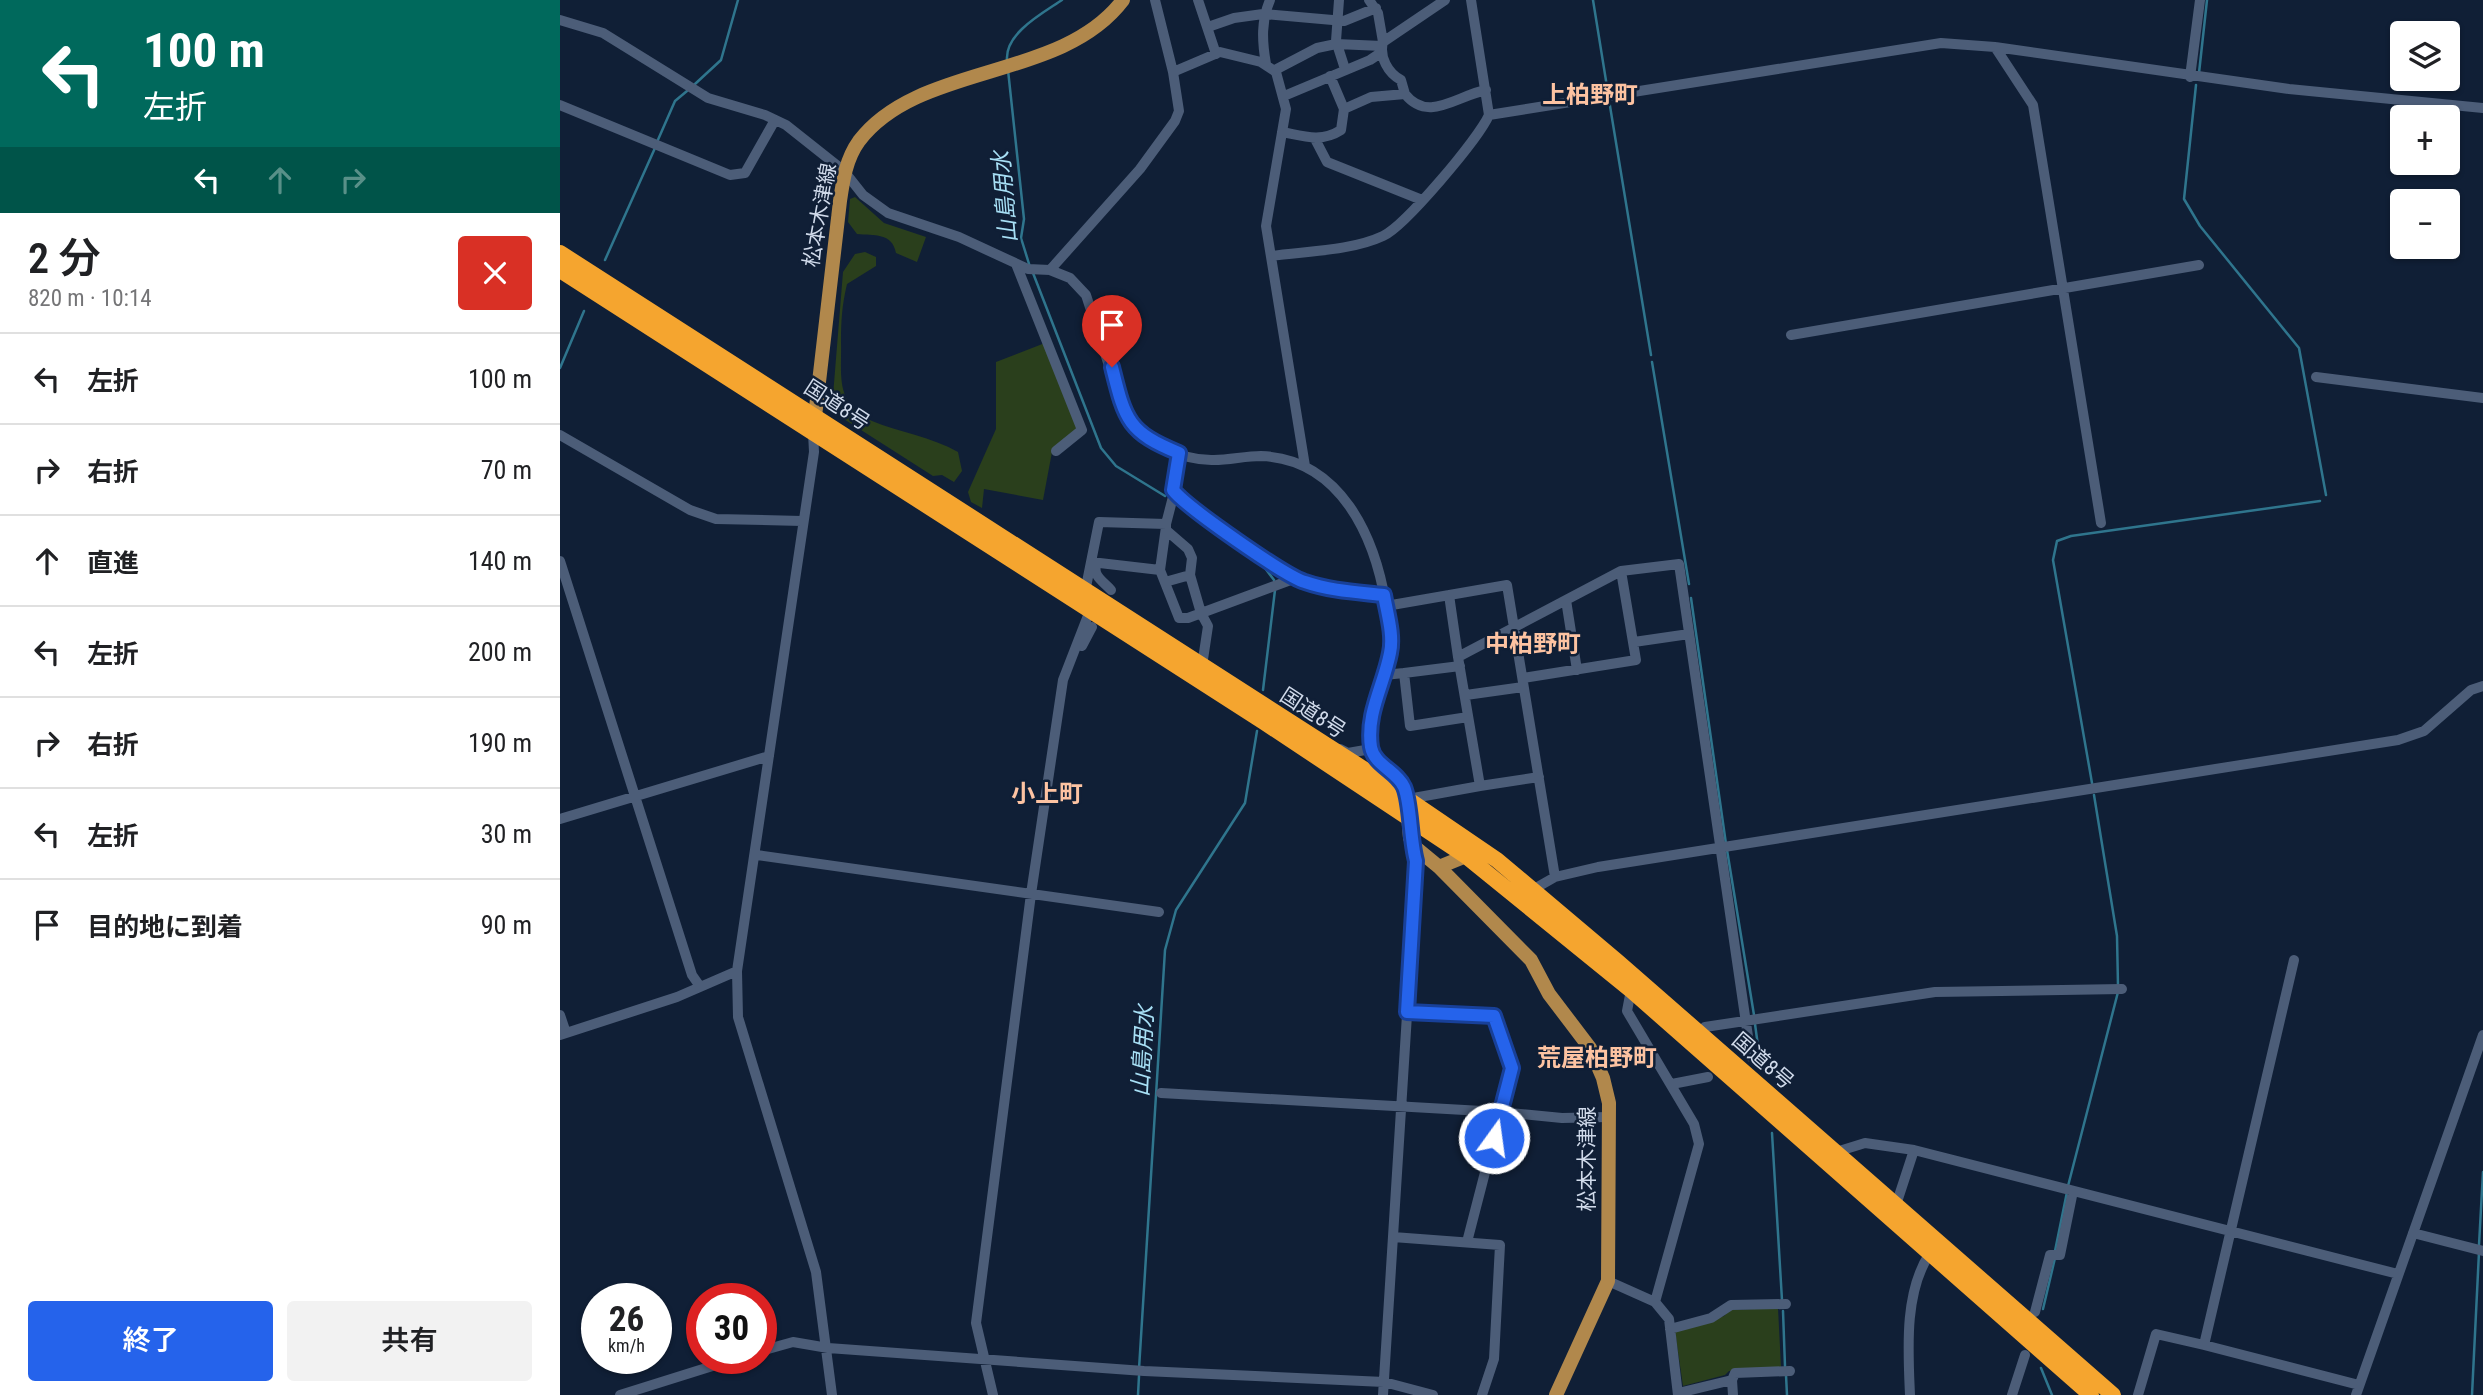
<!DOCTYPE html>
<html lang="ja">
<head>
<meta charset="utf-8">
<style>
  :root { --surface:#fff; --page:#f2f2f2; --text:#202124; --muted:#757577; --line:#e0e0e0; --accent:#2563eb }
  body { margin:0; font-family:"Roboto Condensed","Noto Sans JP",sans-serif; background:var(--page); color:var(--text); height:100vh; display:flex; flex-direction:column; font-size:26px; white-space:nowrap }
  * { box-sizing:border-box; margin:0 }
  p { font-size:23px; color:var(--muted) }
  .icon { flex:none; width:38px; height:38px; fill:none; stroke:currentColor; stroke-width:2; stroke-linecap:round; stroke-linejoin:round }
  .map { position:relative; flex:1; overflow:hidden }
  .sheet { display:flex; flex-direction:column; background:var(--surface); width:560px }
  .sheet>* { flex:none }
  .guide { background:#00695c; color:#fff; overflow:hidden }
  .tools { position:absolute; left:1830px; top:21px; display:grid; gap:14px }
  .tools a { display:grid; place-items:center; width:70px; height:70px; border-radius:7px; background:var(--surface); box-shadow:0 2px 5px #0004; font-size:35px }
  .speed { position:absolute; left:21px; top:1283px; display:flex; gap:14px; font-size:35px; font-weight:700; text-align:center }
  .speed>* { display:grid; place-content:center; width:91px; height:91px; border-radius:50%; background:var(--surface); box-shadow:0 2px 5px #0004; line-height:1 }
  .speed small { font-size:18px; font-weight:400 }
  .speed .limit { border:10px solid #d22; background:#fff; color:#111 }
  .pin { position:absolute; display:grid; place-items:center; width:60px; height:60px; color:#fff; margin:-72px -30px; border-radius:50% 50% 50% 0; rotate:-45deg; box-shadow:0 0 7px #0007 }
  .pin .icon { rotate:45deg }
  .me { position:absolute; width:77px; margin:-38px; rotate:14deg; stroke-linejoin:round; filter:drop-shadow(0 0 5px #0008) }
  .turn { display:flex; align-items:center; gap:24px; height:147px; padding:0 28px; font-size:32px }
  .turn .icon { width:91px; height:91px; stroke-width:2.5 }
  .turn b { display:block; font-size:49px; line-height:60px }
  .lanes { display:flex; align-items:center; height:66px; padding:0 28px; background:#0003; justify-content:center; gap:35px; direction:ltr }
  .lanes .off { opacity:.35 }
  .round { display:grid; place-items:center; flex:none; width:74px; height:74px; border-radius:7px; background:var(--page) }
  .headline { display:flex; align-items:center; justify-content:space-between; height:119px; padding:0 28px }
  h1 { font-size:42px; font-weight:600; line-height:52px }
  .cta { display:flex; gap:14px; margin-top:auto; padding:14px 28px }
  .cta a { flex:1; height:80px; border-radius:7px; background:var(--accent); color:#fff; font-size:28px; font-weight:600; line-height:80px; text-align:center }
  .cta a+a { background:var(--page); color:var(--text) }
  ul { padding:0; list-style:none }
  li { display:flex; align-items:center; gap:21px; height:91px; padding:0 28px; border-top:2px solid var(--line) }
  li div { flex:1 }
  li b { display:block; font-size:26px }
  li em { font-style:normal }
  main { display:flex; flex:1; min-height:0 }
  .map>svg:first-child { display:block }
  .green { fill:#2a3f1c }
  .lines { fill:none; stroke-linecap:round; stroke-linejoin:round }
  .stream { stroke:#2f758d; stroke-width:2.5 }
  .minor { stroke:#4c5d78; stroke-width:10 }
  .major { stroke:#b1884c; stroke-width:14 }
  .highway { stroke:#f5a52f; stroke-width:16 }
  .route-casing { stroke:#184099; stroke-width:18 }
  .route { stroke:#2563eb; stroke-width:12 }
  .labels { text-anchor:middle; dominant-baseline:central; stroke-width:5; stroke-linejoin:round; paint-order:stroke }
  .street-label { font-size:21px; fill:#d0daea; stroke:#101f36 }
  .water-label { font-size:23px; font-style:italic; fill:#a7dff5; stroke:#101f36 }
  .quarter-label { font-size:24px; font-weight:bold; fill:#fdc3a2; stroke:#101f36 }
</style>
</head>
<body>
<main>
<section class="sheet">
<div class="guide">
<div class="turn"><svg class="icon" aria-label="left" viewBox="0 0 24 24"><path d="M17 20v-9H6M10 6l-5 5 5 5"/></svg><div><b>100 m</b>左折</div></div>
<div class="lanes"><svg class="icon" aria-label="left" viewBox="0 0 24 24"><path d="M17 20v-9H6M10 6l-5 5 5 5"/></svg><svg class="icon off" aria-label="ahead" viewBox="0 0 24 24"><path d="M12 20V5M6 11l6-6 6 6"/></svg><svg class="icon off" aria-label="right" viewBox="0 0 24 24"><path d="M7 20v-9h11M14 6l5 5-5 5"/></svg></div>
</div>
<div class="headline"><div><h1>2 分</h1><p>820 m · 10:14</p></div><a class="round" style="background:#d93025;color:#fff"><svg class="icon" aria-label="close" viewBox="0 0 24 24"><path d="M6 6l12 12M18 6L6 18"/></svg></a></div>
<ul>
<li><svg class="icon" aria-label="left" viewBox="0 0 24 24"><path d="M17 20v-9H6M10 6l-5 5 5 5"/></svg><div><b>左折</b></div><em>100 m</em></li>
<li><svg class="icon" aria-label="right" viewBox="0 0 24 24"><path d="M7 20v-9h11M14 6l5 5-5 5"/></svg><div><b>右折</b></div><em>70 m</em></li>
<li><svg class="icon" aria-label="ahead" viewBox="0 0 24 24"><path d="M12 20V5M6 11l6-6 6 6"/></svg><div><b>直進</b></div><em>140 m</em></li>
<li><svg class="icon" aria-label="left" viewBox="0 0 24 24"><path d="M17 20v-9H6M10 6l-5 5 5 5"/></svg><div><b>左折</b></div><em>200 m</em></li>
<li><svg class="icon" aria-label="right" viewBox="0 0 24 24"><path d="M7 20v-9h11M14 6l5 5-5 5"/></svg><div><b>右折</b></div><em>190 m</em></li>
<li><svg class="icon" aria-label="left" viewBox="0 0 24 24"><path d="M17 20v-9H6M10 6l-5 5 5 5"/></svg><div><b>左折</b></div><em>30 m</em></li>
<li><svg class="icon" aria-label="arrive" viewBox="0 0 24 24"><path d="M6 21V4h12l-3 4 3 4H6"/></svg><div><b>目的地に到着</b></div><em>90 m</em></li>
</ul>
<div class="cta"><a>終了</a><a>共有</a></div>
</section>
<div class="map">
<svg width="1923" height="1395" viewBox="0 0 1923 1395">
  <rect width="100%" height="100%" fill="#101f36"/>
  <path class="green" d="M 295,197 L 324,223 L 366,237 L 357,262 L 336,253 C 332,232 314,236 297,234 L 288,222 L 290,199 Z
    M 305,252 L 316,257 L 316,266 L 287,284 C 282,305 281,321 281,342 C 282,374 274,404 312,421 C 339,432 372,437 398,452 L 402,471 L 394,482 L 382,475 L 373,476 L 276,414 L 272,408 L 283,272 L 295,254 Z
    M 485,343 L 517,425 L 516,430 L 492,452 L 483,500 L 424,489 L 422,508 L 411,502 L 408,492 L 436,429 L 436,362 Z
    M 1218,1308 L 1221,1367 L 1169,1371 L 1165,1375 L 1123,1386 L 1115,1331 L 1164,1316 L 1169,1310 Z"/>
  <g class="lines">
    <path class="stream" d="M 1033,0 L 1048,93
      M 447,60 C 445,33 483,13 502,0
      M 448,70 L 464,219 L 461,238 L 470,267
      M 1639,73 L 1647,0
      M 135,84 L 161,60 L 178,0
      M 1636,85 L 1624,199 L 1640,226 L 1739,348 L 1766,495
      M 1049,100 L 1091,355
      M 97,142 L 115,101 L 127,91
      M 45,260 L 95,148
      M 473,273 L 541,448 L 556,466 L 605,496
      M 1092,362 L 1129,584
      M 0,368 L 24,311
      M 699,560 L 714,580
      M 1131,598 L 1166,844
      M 703,690 L 715,590
      M 1532,783 L 1493,560 L 1497,541 L 1511,536 L 1760,501
      M 1534,795 L 1557,936 L 1558,986
      M 1167,850 L 1194,1015
      M 1195,1024 L 1201,1068
      M 1212,1133 L 1222,1300
      M 1508,1186 L 1558,992
      M 1919,1245 L 1923,1172
      M 1495,1251 L 1507,1192
      M 1483,1309 L 1495,1258
      M 1223,1311 L 1225,1366
      M 1481,1368 L 1492,1395
      M 579,1369 L 605,950 L 616,910 L 685,803 L 697,731
      M 1226,1375 L 1227,1395
      M 578,1395 L 579,1376
      M 1912,1395 L 1919,1252"/>
    <path class="minor" d="M 638,0 L 656,54
      M 779,0 L 776,41 L 785,69
      M 809,0 L 818,13 L 823,42
      M 911,0 L 929,115
      M 0,20 L 43,33 L 148,98 L 205,115 L 226,125 L 284,171 L 303,195 L 328,213 L 399,237 L 468,269 L 490,270 L 510,278 L 526,295 L 566,418 C 585,442 622,461 654,460 C 670,460 685,456 701,456 C 781,459 815,537 826,605 C 828,620 833,637 831,652 C 826,683 802,717 811,750 C 815,763 828,766 837,775 C 843,782 845,791 848,799
      M 648,27 L 674,18 L 703,14 L 784,21 L 816,8
      M 1435,47 L 1473,105 L 1541,523
      M 706,64 C 702,41 701,21 710,0
      M 715,70 L 757,48 L 776,44 L 822,46
      M 613,72 L 660,52 L 701,62 L 716,72 L 726,109 L 706,226 L 745,466
      M 770,76 L 784,109
      M 1630,77 L 1640,0
      M 845,94 L 841,80 C 828,73 819,57 823,42 L 885,0
      M 724,96 L 810,60 L 822,52
      M 0,105 L 170,175 L 185,173 L 215,120
      M 722,132 C 743,136 761,143 781,130 L 784,109 L 811,97 L 845,94 C 868,123 896,96 926,90
      M 755,139 L 767,162 L 862,200
      M 711,256 C 746,251 791,251 823,236 C 845,226 919,138 929,115 L 1381,43 L 1435,47 L 1729,89 L 1923,108
      M 456,264 L 522,430 L 496,451
      M 490,270 L 580,169 L 615,121 L 619,111 L 613,72 L 595,0
      M 1231,335 L 1639,265
      M 1756,377 L 1923,398
      M 253,433 L 254,452 L 177,971 L 178,1017 L 256,1272 L 272,1395
      M 0,435 L 130,510 L 156,519 L 242,521
      M 619,453 L 613,490 L 634,511 L 741,581 L 770,589 L 824,595
      M 606,524 L 606,530 L 628,549 L 632,558 L 630,575 L 641,613 L 648,626 L 642,666
      M 0,561 L 132,975 L 139,985
      M 531,562 L 600,570 L 619,618 L 628,618 L 736,578
      M 536,563 C 533,577 542,580 551,590
      M 600,570 L 606,527
      M 605,582 L 630,575
      M 525,592 L 539,522 L 606,524 L 614,493
      M 889,595 L 898,657
      M 1006,600 L 1017,670
      M 826,606 L 947,585 L 995,877
      M 1074,642 L 1129,634
      M 522,646 L 532,627
      M 844,673 L 900,666
      M 824,675 L 844,673 L 850,726 L 908,717
      M 963,678 L 1076,660 L 1061,571
      M 906,695 L 963,687
      M 780,749 L 788,753 L 811,749
      M 920,786 L 979,777
      M 848,799 L 920,786 L 898,657 L 1061,571 L 1119,564 L 1191,1057
      M 0,819 L 209,756
      M 197,855 L 599,912
      M 974,889 L 995,877 L 1038,867 L 1838,740 L 1864,731 L 1911,690 L 1923,686
      M 1734,960 L 1644,1345 L 1799,1385
      M 1071,990 L 1067,1011 L 1134,1124 L 1139,1144 L 1095,1302
      M 847,1012 L 934,1016 L 952,1068 L 907,1242
      M 0,1015 L 6,1033
      M 1140,1033 L 1145,1027 L 1375,992 L 1562,989
      M 0,1035 L 117,997 L 177,971
      M 1112,1084 L 1148,1077
      M 601,1093 L 940,1112 L 1002,1118 L 1048,1117
      M 1276,1152 L 1305,1143 L 1354,1150 L 1838,1274
      M 1336,1205 L 1354,1150
      M 1853,1233 L 1923,1251
      M 833,1237 L 940,1245 L 934,1359 L 922,1395
      M 1048,1281 L 1095,1302 L 1109,1319 L 1118,1395
      M 1475,1312 L 1490,1255 L 1500,1255 L 1513,1191
      M 1110,1329 L 1151,1318 L 1171,1305 L 1226,1304
      M 201,1351 L 233,1342 L 268,1348 L 584,1371 L 824,1382 L 873,1395
      M 1172,1380 L 1175,1373 L 1230,1371
      M 1118,1393 L 1172,1380 L 1173,1395
      M 60,1395 L 178,1358
      M 433,1395 L 416,1323 L 471,894 L 503,680 L 529,613
      M 823,1395 L 855,888 L 856,861 L 851,844
      M 1350,1395 C 1348,1350 1344,1292 1370,1253
      M 1452,1395 L 1465,1355
      M 1578,1395 L 1596,1334 L 1644,1345
      M 1796,1395 L 1923,1035"/>
    <path class="major" d="M 254,425 L 280,201 C 283,180 286,159 299,141 C 359,62 501,82 563,0
      M 848,815 L 850,838 L 856,848 L 879,867 L 971,960 L 989,994 L 1030,1048 L 1043,1078 L 1049,1103 L 1048,1281 L 996,1395
      M 879,867 L 906,856"/>
    <path class="highway" d="M 0,253 L 805,770 L 937,860 L 1058,962 L 1553,1395
      M 0,270 L 704,722 L 906,856 L 1071,990 L 1531,1395"/>
  </g>
  <g class="lines">
    <defs>
      <path id="route" d="M 552,367 C 565,419 567,432 619,453 L 613,490 C 626,507 725,576 745,582 C 771,591 797,592 824,595 C 827,613 834,635 830,653 C 824,685 806,713 811,747 C 814,765 837,771 844,787 C 851,803 850,840 856,861 L 847,1012 L 934,1016 L 952,1068 L 934,1138"/>
    </defs>
    <use href="#route" class="route-casing"/>
    <use href="#route" class="route"/>
  </g>
  <g class="labels">
    <g class="street-label">
      <text transform="translate(260 215) rotate(-80)">松本木津線</text>
      <text transform="translate(277 405) rotate(33)">国道8号</text>
      <text transform="translate(753 713) rotate(33)">国道8号</text>
      <text transform="translate(1203 1061) rotate(41)">国道8号</text>
      <text transform="translate(1027 1159) rotate(-90)">松本木津線</text>
    </g>
    <g class="water-label">
      <text transform="translate(445 197) rotate(-95)">山島用水</text>
      <text transform="translate(583 1051) rotate(-87)">山島用水</text>
    </g>
    <g class="quarter-label">
      <text x="1030" y="95">上柏野町</text>
      <text x="973" y="644">中柏野町</text>
      <text x="487" y="794">小上町</text>
      <text x="1037" y="1058">荒屋柏野町</text>
    </g>
  </g>
</svg>
<div class="tools">
<a><svg class="icon" aria-label="layers" viewBox="0 0 24 24"><path d="M12 4l9 5-9 5-9-5zM3 14l9 5 9-5"/></svg></a>
<a>+</a>
<a>−</a>
</div>
<div class="speed"><div>26<small>km/h</small></div><div class="limit">30</div></div>
<div class="pin" style="left:552px;top:367px;background:#d93025"><svg class="icon" aria-label="arrive" viewBox="0 0 24 24"><path d="M6 21V4h12l-3 4 3 4H6"/></svg></div>
<svg class="me" style="left:934px;top:1138px" viewBox="-20 -20 40 40"><circle r="17" fill="#2563eb" stroke="#fff" stroke-width="3"/><path d="M0-11L8 9 0 5-8 9z" fill="#fff"/></svg>
</div>
</main>
</body>
</html>
